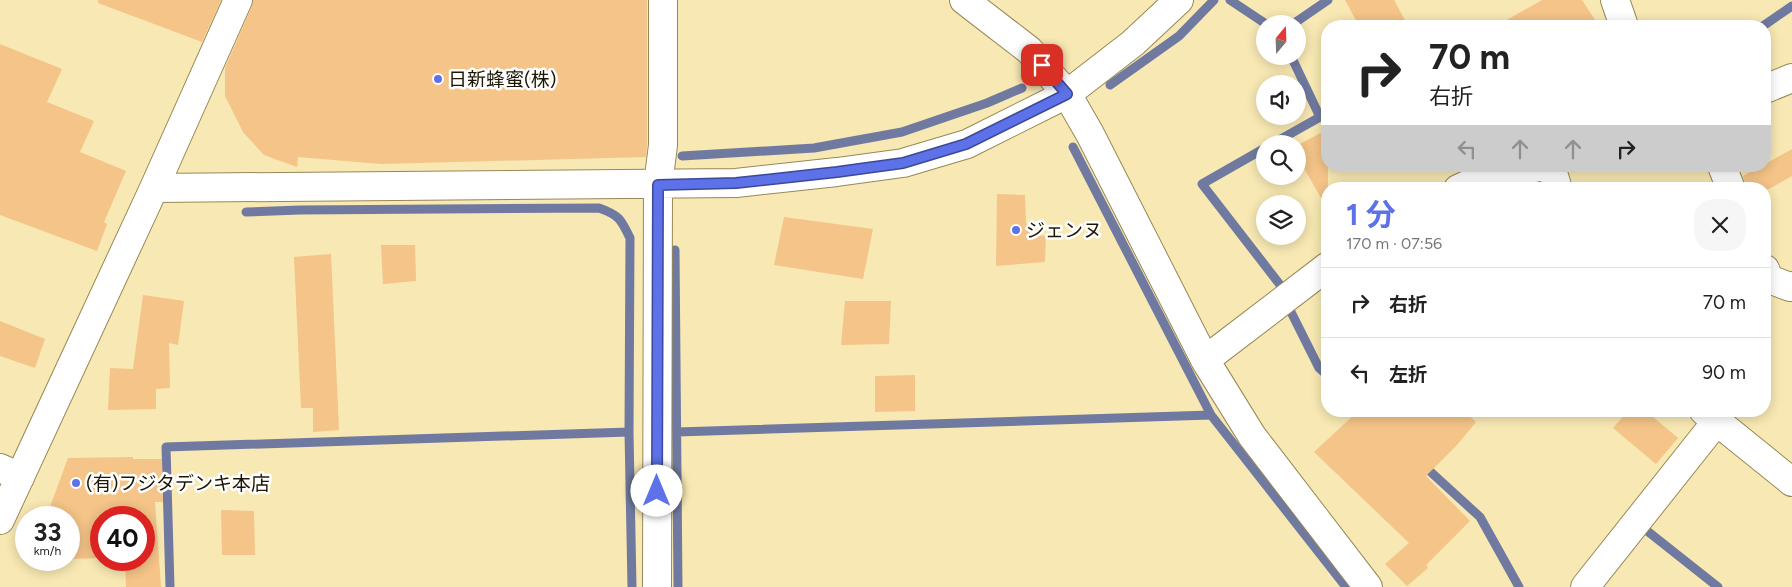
<!DOCTYPE html>
<html lang="ja">
<head>
<meta charset="utf-8">
<style>
  :root { --surface:#fff; --page:#f6f6f6; --text:#222; --muted:#767676; --line:#e0e0e0; --accent:#5d71e8 }
  body { margin:0; font-family:Figtree,"Noto Sans JP",sans-serif; background:var(--page); color:var(--text); height:100vh; display:flex; flex-direction:column; font-size:19px; white-space:nowrap }
  * { box-sizing:border-box; margin:0 }
  p { font-size:16px; color:var(--muted) }
  .icon { flex:none; width:28px; height:28px; fill:none; stroke:currentColor; stroke-width:2; stroke-linecap:round; stroke-linejoin:round }
  .map { position:relative; flex:1; overflow:hidden }
  .details { position:absolute; left:1321px; top:182px; width:450px; height:235px; display:flex; flex-direction:column; background:var(--surface); border-radius:20px; box-shadow:0 2px 12px #0003 }
  .details>* { flex:none }
  .hud { position:absolute; left:1321px; top:20px; width:450px; height:152px; border-radius:20px; box-shadow:0 2px 12px #0003; background:#fff; color:var(--text); overflow:hidden }
  .needle { width:32px; rotate:19deg }
  .fabs { position:absolute; left:1256px; top:15px; display:grid; gap:10px }
  .fabs a { display:grid; place-items:center; width:50px; height:50px; border-radius:50%; background:var(--surface); box-shadow:0 2px 12px #0003; font-size:25px }
  .speed { position:absolute; left:15px; top:506px; display:flex; gap:10px; font-size:25px; font-weight:700; text-align:center }
  .speed>* { display:grid; place-content:center; width:65px; height:65px; border-radius:50%; background:var(--surface); box-shadow:0 2px 12px #0003; line-height:1 }
  .speed small { font-size:12px; font-weight:400 }
  .speed .limit { border:8px solid #d22; background:#fff; color:#111 }
  .pin { position:absolute; display:grid; place-items:center; width:42px; height:42px; color:#fff; margin:-21px; border-radius:10px; box-shadow:0 2px 8px #0006 }
  .me { position:absolute; width:55px; margin:-28px; rotate:0deg; stroke-linejoin:round; filter:drop-shadow(0 0 4px #0008) }
  .turn { display:flex; align-items:center; gap:18px; height:105px; padding:0 25px; font-size:22px }
  .turn .icon { width:65px; height:65px; stroke-width:2.5 }
  .turn b { display:block; font-size:35px; line-height:42px }
  .lanes { display:flex; align-items:center; height:48px; padding:0 25px; background:#0003; justify-content:center; gap:25px; direction:ltr }
  .lanes .off { opacity:.35 }
  .round { display:grid; place-items:center; flex:none; width:52px; height:52px; border-radius:20px; background:var(--page) }
  .headline { display:flex; align-items:center; justify-content:space-between; height:85px; padding:0 25px }
  h1 { font-size:30px; font-weight:700; line-height:38px; color:var(--accent) }
  ul { padding:0; list-style:none }
  li { display:flex; align-items:center; gap:15px; height:70px; padding:0 25px; border-top:1px solid var(--line) }
  li div { flex:1 }
  li b { display:block; font-size:19px }
  li em { font-style:normal }
  .map>svg:first-child { display:block }
  .lines { fill:none; stroke-linecap:round; stroke-linejoin:round }
  .stream { stroke:#707aa0; stroke-width:9 }
  .building { fill:#f4c488 }
  .minor-casing { stroke:#978856; stroke-width:30 }
  .tertiary-casing { stroke:#978856; stroke-width:30 }
  .minor { stroke:#fff; stroke-width:28 }
  .tertiary { stroke:#fff; stroke-width:28 }
  .route-casing { stroke:#3c4997; stroke-width:12 }
  .route { stroke:#5d71e8; stroke-width:9 }
  .poi-dot { fill:#5d71e8; stroke:#fff; stroke-width:2 }
  .labels { text-anchor:middle; dominant-baseline:central; stroke-width:5; stroke-linejoin:round; paint-order:stroke }
  .poi-label { font-size:19px; fill:#1c1603; stroke:#fff; text-anchor:start }
</style>
</head>
<body>
<div class="map">
<svg width="1792" height="587" viewBox="0 0 1792 587">
  <rect width="100%" height="100%" fill="#f8e8b3"/>
  <g class="lines">
    <path class="stream" d="M 1230,0 L 1266,24
      M 1293,24 L 1328,0
      M 1763,26 L 1792,6
      M 1110,85 L 1179,36 L 1214,0
      M 1272,144 L 1320,117 L 1291,56
      M 1073,147 L 1211,415 L 1346,587
      M 1265,148 L 1202,184 L 1281,286
      M 682,156 L 814,148 L 902,132 L 987,103 L 1022,88
      M 246,212 L 300,210 L 599,208 C 619,215 621,219 630,238 L 629,432 L 632,587
      M 675,250 L 678,587
      M 1289,308 L 1319,368 L 1328,376
      M 677,432 L 1211,415
      M 1422,464 L 1480,517 L 1519,587
      M 1646,530 L 1718,587
      M 170,587 L 166,447 L 629,432"/>
  </g>
  <path class="building" d="M 98,0 L 221,0 L 202,42 L 98,3 Z
    M 253,0 L 647,0 L 647,144 L 646,157 L 381,164 L 298,157 L 297,167 L 264,155 L 243,132 L 225,96 L 225,68 L 252,6 Z
    M 1345,0 L 1394,0 L 1408,26 L 1359,26 Z
    M 1542,0 L 1582,0 L 1599,26 L 1496,26 Z
    M 0,44 L 62,69 L 47,102 L 94,121 L 80,152 L 126,171 L 104,222 L 107,224 L 97,251 L 0,215 Z
    M 1328,129 L 1328,210 L 1298,158 L 1298,145 Z
    M 1792,149 L 1792,176 L 1769,189 L 1746,189 L 1743,176 L 1760,166 L 1765,166 L 1765,164 Z
    M 997,194 L 1025,195 L 1026,224 L 1034,223 L 1036,235 L 1046,236 L 1045,262 L 996,266 Z
    M 784,217 L 873,229 L 863,279 L 774,265 Z
    M 381,245 L 415,245 L 416,281 L 383,284 Z
    M 331,254 L 339,430 L 313,432 L 313,408 L 301,408 L 294,257 Z
    M 143,295 L 184,301 L 178,345 L 169,343 L 170,388 L 156,389 L 156,409 L 108,410 L 110,368 L 133,369 Z
    M 845,301 L 891,301 L 889,344 L 841,345 Z
    M 0,321 L 45,339 L 35,368 L 0,356 Z
    M 915,375 L 915,411 L 875,412 L 875,376 Z
    M 1358,411 L 1464,411 L 1476,422 L 1457,445 L 1426,476 L 1470,521 L 1426,565 L 1428,568 L 1407,586 L 1385,564 L 1409,543 L 1314,452 Z
    M 1628,411 L 1646,411 L 1678,438 L 1656,464 L 1613,428 Z
    M 133,457 L 133,459 L 162,459 L 163,502 L 155,502 L 161,587 L 126,587 L 125,560 L 144,560 L 144,518 L 101,518 L 101,558 L 69,559 L 69,518 L 46,518 L 68,458 Z
    M 221,510 L 254,511 L 255,555 L 222,555 Z"/>
  <g class="lines">
    <defs>
      <path id="minor" d="M 964,0 L 1029,50 L 1067,94 L 1090,134 L 1205,360 L 1252,436 L 1368,587
        M 1615,0 L 1624,26
        M 1765,89 L 1792,78
        M 1551,166 L 1558,189
        M 1722,166 L 1731,189
        M 658,185 L 663,145 L 663,0
        M 1458,189 L 1469,184 L 1543,166
        M 1765,269 L 1769,279 L 1790,287 L 1792,286
        M 1205,360 L 1328,266
        M 1704,411 L 1792,482
        M 0,468 L 20,477
        M 1585,587 L 1716,422"/>
      <path id="tertiary" d="M 154,188 L 736,183 L 837,172 L 903,163 L 967,144 L 1067,94 L 1133,43 L 1179,0
        M 0,520 L 154,188 L 238,0
        M 657,587 L 658,185"/>
    </defs>
    <use href="#minor" class="minor-casing"/>
    <use href="#tertiary" class="tertiary-casing"/>
    <use href="#minor" class="minor"/>
    <use href="#tertiary" class="tertiary"/>
  </g>
  <g class="lines">
    <defs>
      <path id="route" d="M 657,491 L 658,185 L 736,183 L 837,172 L 903,163 L 966,144 L 1067,94 L 1042,65"/>
    </defs>
    <use href="#route" class="route-casing"/>
    <use href="#route" class="route"/>
  </g>
  <g class="poi-dot">
    <circle cx="438" cy="79" r="5"/>
    <circle cx="1016" cy="230" r="5"/>
    <circle cx="76" cy="483" r="5"/>
  </g>
  <g class="labels">
    <g class="poi-label">
      <text x="448" y="79">日新蜂蜜(株)</text>
      <text x="1026" y="230">ジェンヌ</text>
      <text x="86" y="483">(有)フジタデンキ本店</text>
    </g>
  </g>
</svg>
<div class="fabs">
<a><svg class="needle" viewBox="-14 -14 28 28"><path d="M0-13l5 13h-10z" fill="#e53935"/><path d="M0 13l5-13h-10z" fill="#767676"/></svg></a>
<a><svg class="icon" aria-label="sound" viewBox="0 0 24 24"><path d="M4 9h4l5-4v14l-5-4H4zM17 9q2 3 0 6"/></svg></a>
<a><svg class="icon" aria-label="search" viewBox="0 0 24 24"><circle cx="10" cy="10" r="6"/><path d="M15 15l6 6"/></svg></a>
<a><svg class="icon" aria-label="layers" viewBox="0 0 24 24"><path d="M12 4l9 5-9 5-9-5zM3 14l9 5 9-5"/></svg></a>
</div>
<div class="speed"><div>33<small>km/h</small></div><div class="limit">40</div></div>
<div class="pin" style="left:1042px;top:65px;background:#d93025"><svg class="icon" aria-label="arrive" viewBox="0 0 24 24"><path d="M6 21V4h12l-3 4 3 4H6"/></svg></div>
<svg class="me" style="left:657px;top:491px" viewBox="-20 -20 40 40"><circle r="19" fill="#fff"/><path d="M0-13L10 11 0 6-10 11z" fill="#5d71e8"/></svg>
<div class="hud">
<div class="turn"><svg class="icon" aria-label="right" viewBox="0 0 24 24"><path d="M7 20v-9h11M14 6l5 5-5 5"/></svg><div><b>70 m</b>右折</div></div>
<div class="lanes"><svg class="icon off" aria-label="left" viewBox="0 0 24 24"><path d="M17 20v-9H6M10 6l-5 5 5 5"/></svg><svg class="icon off" aria-label="ahead" viewBox="0 0 24 24"><path d="M12 20V5M6 11l6-6 6 6"/></svg><svg class="icon off" aria-label="ahead" viewBox="0 0 24 24"><path d="M12 20V5M6 11l6-6 6 6"/></svg><svg class="icon" aria-label="right" viewBox="0 0 24 24"><path d="M7 20v-9h11M14 6l5 5-5 5"/></svg></div>
</div>
<section class="details">
<div class="headline"><div><h1>1 分</h1><p>170 m · 07:56</p></div><a class="round"><svg class="icon" aria-label="close" viewBox="0 0 24 24"><path d="M6 6l12 12M18 6L6 18"/></svg></a></div>
<ul>
<li><svg class="icon" aria-label="right" viewBox="0 0 24 24"><path d="M7 20v-9h11M14 6l5 5-5 5"/></svg><div><b>右折</b></div><em>70 m</em></li>
<li><svg class="icon" aria-label="left" viewBox="0 0 24 24"><path d="M17 20v-9H6M10 6l-5 5 5 5"/></svg><div><b>左折</b></div><em>90 m</em></li>
</ul>
</section>
</div>
</body>
</html>
